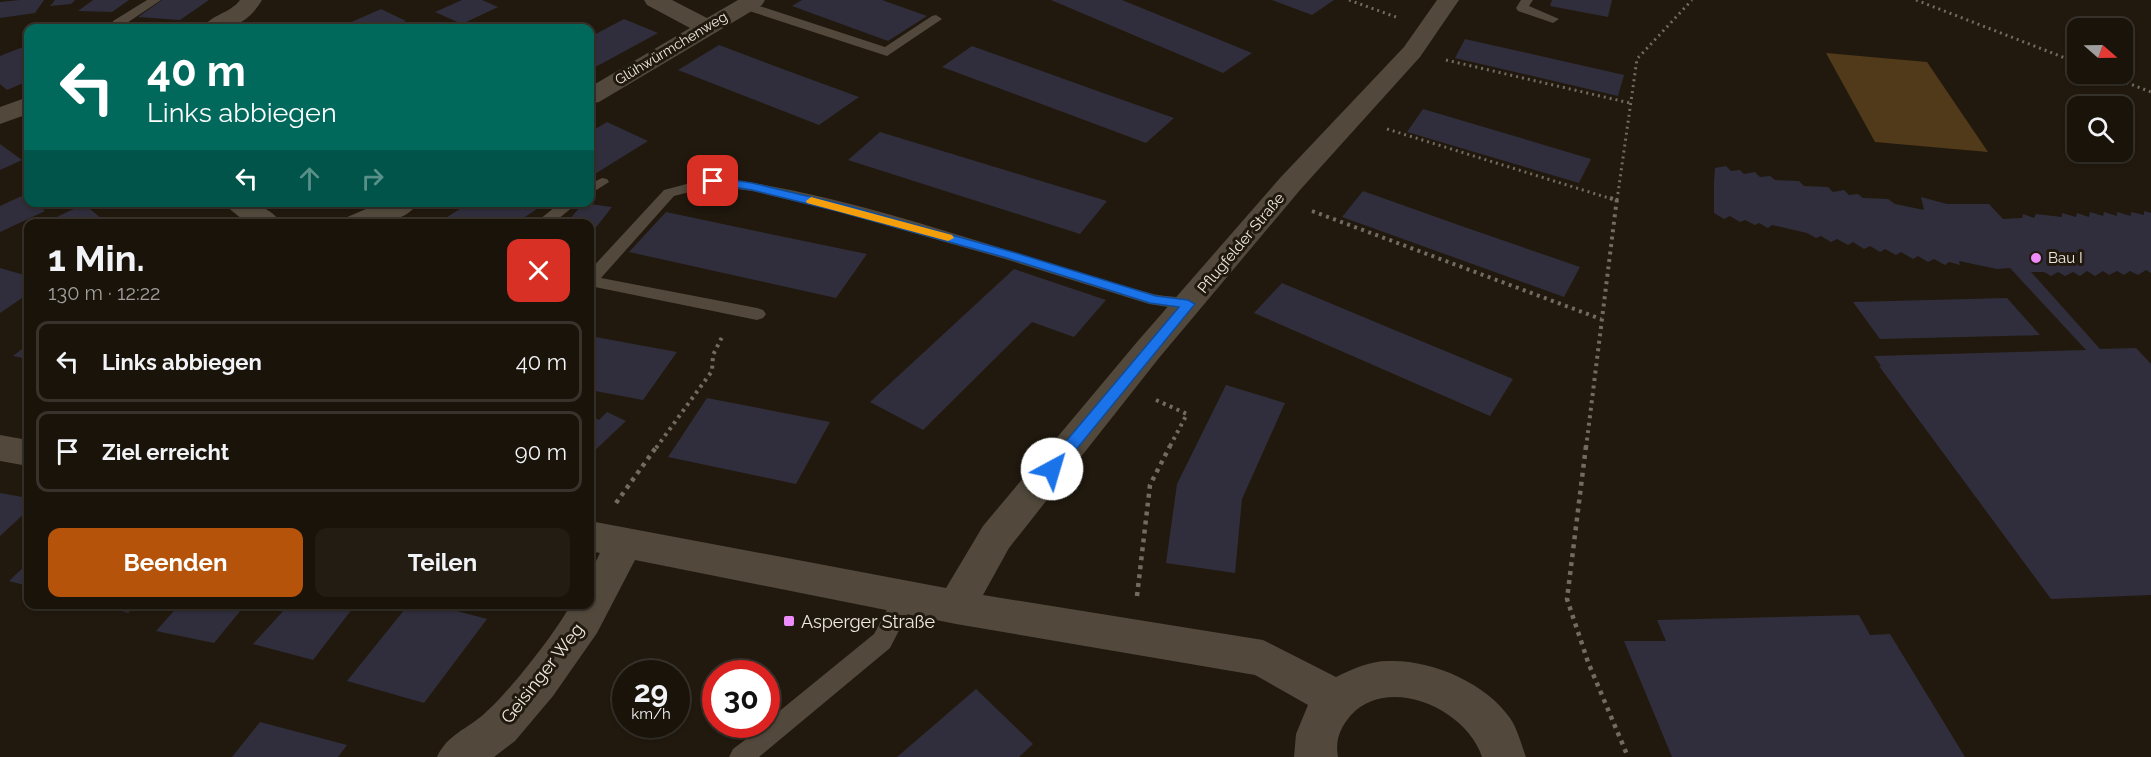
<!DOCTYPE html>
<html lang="de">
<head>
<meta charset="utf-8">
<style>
  :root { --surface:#19130a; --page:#221c13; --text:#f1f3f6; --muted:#9f9e9c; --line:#37322b; --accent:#b45309 }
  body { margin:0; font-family:Raleway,sans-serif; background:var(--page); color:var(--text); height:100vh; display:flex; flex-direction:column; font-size:22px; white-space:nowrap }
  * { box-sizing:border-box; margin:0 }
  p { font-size:20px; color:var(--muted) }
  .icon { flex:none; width:33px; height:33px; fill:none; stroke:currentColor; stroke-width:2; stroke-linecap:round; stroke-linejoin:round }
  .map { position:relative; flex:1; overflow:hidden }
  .side { position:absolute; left:24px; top:219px; width:570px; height:390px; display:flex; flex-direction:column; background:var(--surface); border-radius:12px; box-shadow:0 2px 4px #0004,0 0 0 2px var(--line) }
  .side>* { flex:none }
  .guide { position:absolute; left:24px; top:24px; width:570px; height:183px; border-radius:12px; box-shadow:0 2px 4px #0004,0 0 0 2px var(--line); background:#00695c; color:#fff; overflow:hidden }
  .needle { width:39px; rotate:110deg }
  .controls { position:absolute; left:2067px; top:18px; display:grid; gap:12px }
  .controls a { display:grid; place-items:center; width:66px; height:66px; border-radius:12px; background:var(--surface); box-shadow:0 2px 4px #0004,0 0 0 2px var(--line); font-size:30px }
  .speed { position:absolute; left:612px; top:660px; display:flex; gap:12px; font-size:30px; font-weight:700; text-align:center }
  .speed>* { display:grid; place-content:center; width:78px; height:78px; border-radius:50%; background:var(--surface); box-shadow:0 2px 4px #0004,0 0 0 2px var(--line); line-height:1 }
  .speed small { font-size:15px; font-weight:400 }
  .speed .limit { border:9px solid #d22; background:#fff; color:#111 }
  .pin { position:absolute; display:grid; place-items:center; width:51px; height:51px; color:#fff; margin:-26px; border-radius:12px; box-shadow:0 3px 9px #0006 }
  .me { position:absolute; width:66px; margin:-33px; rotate:39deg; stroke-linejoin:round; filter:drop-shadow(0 0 4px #0008) }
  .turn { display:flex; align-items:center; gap:21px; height:126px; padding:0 24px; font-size:27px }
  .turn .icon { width:78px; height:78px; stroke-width:2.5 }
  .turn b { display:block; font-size:42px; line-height:51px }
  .lanes { display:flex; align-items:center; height:57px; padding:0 24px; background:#0003; justify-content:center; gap:30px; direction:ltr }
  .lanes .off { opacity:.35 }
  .round { display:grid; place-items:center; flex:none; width:63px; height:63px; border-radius:12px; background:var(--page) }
  .head { display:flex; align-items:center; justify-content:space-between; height:102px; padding:0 24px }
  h1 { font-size:36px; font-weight:700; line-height:45px }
  .cta { display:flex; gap:12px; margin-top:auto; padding:12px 24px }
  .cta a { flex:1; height:69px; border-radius:12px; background:var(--accent); color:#fff; font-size:24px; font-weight:700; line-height:69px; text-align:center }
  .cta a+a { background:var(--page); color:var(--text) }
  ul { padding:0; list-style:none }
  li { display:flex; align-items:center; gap:18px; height:81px; margin:0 12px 9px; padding:0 12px; border:3px solid var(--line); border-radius:12px }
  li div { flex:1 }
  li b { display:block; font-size:22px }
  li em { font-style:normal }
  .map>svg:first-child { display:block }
  .green { fill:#513a19 }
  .building { fill:#302e3c }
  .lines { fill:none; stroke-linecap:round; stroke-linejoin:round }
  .path-far2 { stroke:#726b61; stroke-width:3; stroke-dasharray:2 4; stroke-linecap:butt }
  .path-far1 { stroke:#726b61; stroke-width:4; stroke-dasharray:3 4.5; stroke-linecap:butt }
  .path { stroke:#726b61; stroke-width:4.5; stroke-dasharray:4 5; stroke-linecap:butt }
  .lane { fill:#52493c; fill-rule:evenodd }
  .street { fill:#52493c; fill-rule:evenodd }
  .route { fill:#1a73e8; stroke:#114b97; stroke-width:1.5 }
  .slow { fill:#f59e0b }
  .poi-dot { fill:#ed8cfa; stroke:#21190e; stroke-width:2 }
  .labels { text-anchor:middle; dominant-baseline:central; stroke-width:6; stroke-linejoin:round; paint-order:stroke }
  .far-street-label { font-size:14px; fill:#efe9e1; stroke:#21190e }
  .street-label { font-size:15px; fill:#efe9e1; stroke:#21190e }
  .poi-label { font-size:15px; fill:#efe9e1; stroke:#21190e; text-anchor:start }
  .near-poi-label { font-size:18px; fill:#efe9e1; stroke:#21190e; text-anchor:start }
  .near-street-label { font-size:18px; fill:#efe9e1; stroke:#21190e }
</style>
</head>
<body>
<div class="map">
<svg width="2151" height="757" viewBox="0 0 2151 757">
  <rect width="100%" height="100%" fill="#21190e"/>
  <path class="green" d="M 1826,53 L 1927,62 L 1988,152 L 1875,142 Z"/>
  <path class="building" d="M 20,0 L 44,0 L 35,13 L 0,18 L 0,2 Z
    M 55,0 L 75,0 L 71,4 L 50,6 Z
    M 93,0 L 129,0 L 112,12 L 78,11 Z
    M 162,0 L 209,0 L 180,20 L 138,17 Z
    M 462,0 L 482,0 L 498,7 L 462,24 L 435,12 Z
    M 802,0 L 882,0 L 927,16 L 888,41 L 792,6 Z
    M 1051,0 L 1122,0 L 1252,53 L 1223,73 Z
    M 1272,0 L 1334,0 L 1312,15 Z
    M 1552,0 L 1612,0 L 1608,17 L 1550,6 Z
    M 381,9 L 406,21 L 389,28 L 338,28 Z
    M 624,19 L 658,33 L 590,70 L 590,37 Z
    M 413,22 L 428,28 L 399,28 Z
    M 1465,39 L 1624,75 L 1618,96 L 1455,58 Z
    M 28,45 L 28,81 L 7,90 L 0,84 L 0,56 Z
    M 719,45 L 788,71 L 859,97 L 819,125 L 678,70 Z
    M 972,46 L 1103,93 L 1174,118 L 1146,143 L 942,67 Z
    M 1423,109 L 1504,133 L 1591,159 L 1579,183 L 1407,132 Z
    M 607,122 L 648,141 L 590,177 L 590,132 Z
    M 880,132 L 1028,177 L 1107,201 L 1080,234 L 848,160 Z
    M 0,144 L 22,160 L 0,170 Z
    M 1726,166 L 1731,171 L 1740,170 L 1744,174 L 1755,172 L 1760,177 L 1770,176 L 1775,180 L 1799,181 L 1804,186 L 1828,187 L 1833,192 L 1844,190 L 1849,195 L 1858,194 L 1863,198 L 1888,199 L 1895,204 L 1924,210 L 1921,197 L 1947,204 L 1989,204 L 2003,219 L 2022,218 L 2023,214 L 2034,218 L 2036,214 L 2062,217 L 2062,213 L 2076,217 L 2077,213 L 2089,217 L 2090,212 L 2103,216 L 2104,212 L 2117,216 L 2117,212 L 2131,216 L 2131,212 L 2144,215 L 2144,211 L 2151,213 L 2151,273 L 2146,270 L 2138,275 L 2130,271 L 2124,275 L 2117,271 L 2109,275 L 2103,271 L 2095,276 L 2087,271 L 2080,276 L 2073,272 L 2065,276 L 2058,272 L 2051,276 L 2044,272 L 2031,272 L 2100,349 L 2136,348 L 2151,364 L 2151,595 L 2051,599 L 1879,366 L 1881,366 L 1874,356 L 2086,350 L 2010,268 L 1997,269 L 1959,261 L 1960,265 L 1949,262 L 1945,265 L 1934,259 L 1928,262 L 1918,256 L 1913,259 L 1901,252 L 1896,255 L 1885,249 L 1880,252 L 1870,246 L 1864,249 L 1853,242 L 1848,245 L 1837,239 L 1831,242 L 1821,236 L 1816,238 L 1807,233 L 1772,225 L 1768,228 L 1759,223 L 1755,225 L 1745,220 L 1740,222 L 1730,216 L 1724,219 L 1714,213 L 1714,182 L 1715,168 Z
    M 1363,191 L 1467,228 L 1580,267 L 1564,297 L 1342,217 Z
    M 24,195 L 28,198 L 28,202 L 34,202 L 45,211 L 0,232 L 0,206 Z
    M 471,202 L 548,202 L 514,224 L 436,224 Z
    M 583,203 L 612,207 L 590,235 L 590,224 L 566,224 Z
    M 84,204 L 108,224 L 42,224 Z
    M 666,212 L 765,233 L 867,254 L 836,298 L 629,252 Z
    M 0,268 L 28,276 L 28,294 L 0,313 Z
    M 1014,269 L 1106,300 L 1074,337 L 1032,322 L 923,430 L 870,402 Z
    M 1282,283 L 1392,329 L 1513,379 L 1490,416 L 1254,313 Z
    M 2007,298 L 2040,335 L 1880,339 L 1853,302 Z
    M 590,336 L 677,352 L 643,400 L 590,390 Z
    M 28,344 L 28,359 L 13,356 Z
    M 1226,385 L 1285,403 L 1242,499 L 1235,573 L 1166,563 L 1177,484 Z
    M 707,398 L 830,422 L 796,484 L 668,457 Z
    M 607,412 L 626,421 L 590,455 L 590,415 L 599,420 Z
    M 0,493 L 28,498 L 28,510 L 0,536 Z
    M 28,563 L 28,586 L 9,581 Z
    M 100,604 L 137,604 L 128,613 Z
    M 180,604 L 246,604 L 214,643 L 156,631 Z
    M 254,604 L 356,604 L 313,660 L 253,644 L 284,610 Z
    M 409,604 L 431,604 L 487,619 L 424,703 L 347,681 Z
    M 1859,615 L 1870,635 L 1890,634 L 1965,757 L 1672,757 L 1624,641 L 1666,641 L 1657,620 Z
    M 976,689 L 1033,744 L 1019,757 L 897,757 Z
    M 260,722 L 347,745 L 338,757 L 232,757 Z"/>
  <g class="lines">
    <path class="path-far2" d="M 1349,0 L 1396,17
      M 1916,0 L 2078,63
      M 1446,60 L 1630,103
      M 2104,74 L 2151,92
      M 1387,129 L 1615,200
      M 1617,200 L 1637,59 L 1692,0"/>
    <path class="path-far1" d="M 1610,198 L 1616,200
      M 1312,211 L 1601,319
      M 1156,400 L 1187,414 L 1169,448
      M 656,448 L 712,371 L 713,355 L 722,337
      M 1586,448 L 1617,198"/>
    <path class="path" d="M 1586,446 L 1567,599 L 1588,662 L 1628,757
      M 616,503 L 657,446
      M 1137,596 L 1150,485 L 1170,446"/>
    <path class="lane" d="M 147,0 L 161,0 L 121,27 L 113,27 L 113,21 Z
      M 1521,0 L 1533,0 L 1529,6 L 1559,19 L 1553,23 L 1518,11 L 1516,8 Z
      M 744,1 L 885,47 L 932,16 L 936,15 L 942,19 L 887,56 L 740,8 L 738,5 Z
      M 713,177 C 861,195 1010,255 1153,294 C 1167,297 1181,296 1194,300 L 1196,304 L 1188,310 L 1149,304 L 1005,259 L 836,211 L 752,191 L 713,186 L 674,196 L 601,278 L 757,308 L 763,310 L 766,314 L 763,318 L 757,320 L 590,286 L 590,270 L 664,190 Z
      M 602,178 L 607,179 L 609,182 L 590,194 L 590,184 Z
      M 561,202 L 579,202 L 552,224 L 534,224 Z
      M 905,588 L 913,591 L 916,597 L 890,648 L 759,757 L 729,757 L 733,749 L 766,724 L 766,722 L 874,634 L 897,591 Z"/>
    <path class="street" d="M 240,0 L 262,0 C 246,26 232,28 203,28 C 210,15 231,13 240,0 Z
      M 644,0 L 672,0 L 707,18 L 738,0 L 765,0 L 762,5 L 599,102 L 590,104 L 590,87 L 690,28 L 647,5 Z
      M 1437,0 L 1459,0 L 1420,57 L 1300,190 L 1159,358 L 1009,548 L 983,595 L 1263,640 L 1336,677 C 1352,669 1370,661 1388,661 C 1431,659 1486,683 1510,718 C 1518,730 1521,744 1526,757 L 1482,757 C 1467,710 1390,674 1351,715 C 1340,728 1335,740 1338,757 L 1294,757 L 1296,734 L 1308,705 L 1255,675 L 956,624 L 635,560 L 597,633 L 553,696 L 515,741 L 494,757 L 437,757 C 447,735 467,729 484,714 C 509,692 555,634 571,604 L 590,604 L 590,573 L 600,553 L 590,551 L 590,521 L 946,588 L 983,526 L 1137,342 L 1280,178 L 1404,47 Z
      M 28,97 L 28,114 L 0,124 L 0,107 Z
      M 221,202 C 245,202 267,202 282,224 L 248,224 Z
      M 382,202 L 419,202 C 402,227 367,224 341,224 L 345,218 Z
      M 0,435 L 28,440 L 28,466 L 0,461 Z"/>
  </g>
  <path class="route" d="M 713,177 L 752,183 L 845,205 L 1016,253 L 1156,296 L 1188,300 L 1195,304 L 1057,473 L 1046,473 L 1044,469 L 1046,465 L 1179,307 L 1150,303 L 1007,258 L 837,211 L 752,190 L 709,183 L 708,181 Z"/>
  <path class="slow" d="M 811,197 L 952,235 L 954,238 L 948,241 L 807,203 L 806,201 Z"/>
  <g class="poi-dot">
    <circle cx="2036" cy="258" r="6"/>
    <rect x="783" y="615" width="12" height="12" rx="3"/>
  </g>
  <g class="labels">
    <g class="far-street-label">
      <text transform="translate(671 48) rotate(-31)">Glühwürmchenweg</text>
    </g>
    <g class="street-label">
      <text transform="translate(1241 243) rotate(-50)">Pflugfelder Straße</text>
    </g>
    <g class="poi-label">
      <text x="2048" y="258">Bau I</text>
    </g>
    <g class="near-poi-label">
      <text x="801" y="621">Asperger Straße</text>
    </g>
    <g class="near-street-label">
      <text transform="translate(542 673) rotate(-52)">Geisinger Weg</text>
    </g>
  </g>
</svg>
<div class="controls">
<a><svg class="needle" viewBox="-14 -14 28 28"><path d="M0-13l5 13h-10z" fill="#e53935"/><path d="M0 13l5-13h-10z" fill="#9f9e9c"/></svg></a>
<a><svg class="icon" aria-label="search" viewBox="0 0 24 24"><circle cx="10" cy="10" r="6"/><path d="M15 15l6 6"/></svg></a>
</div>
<div class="speed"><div>29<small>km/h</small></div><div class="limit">30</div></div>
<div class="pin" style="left:713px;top:181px;background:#d93025"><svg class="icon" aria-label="arrive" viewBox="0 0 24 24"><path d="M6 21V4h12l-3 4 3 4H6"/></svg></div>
<svg class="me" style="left:1052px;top:469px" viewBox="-20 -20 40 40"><circle r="19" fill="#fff"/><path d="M0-13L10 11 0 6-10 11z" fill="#1a73e8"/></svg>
<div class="guide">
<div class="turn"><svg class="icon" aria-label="left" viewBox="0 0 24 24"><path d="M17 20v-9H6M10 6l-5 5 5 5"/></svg><div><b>40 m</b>Links abbiegen</div></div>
<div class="lanes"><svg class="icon" aria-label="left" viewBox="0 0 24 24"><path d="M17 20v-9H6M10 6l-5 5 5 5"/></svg><svg class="icon off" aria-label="ahead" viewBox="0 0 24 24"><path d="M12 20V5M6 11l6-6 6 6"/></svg><svg class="icon off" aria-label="right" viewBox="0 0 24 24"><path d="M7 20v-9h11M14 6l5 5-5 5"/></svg></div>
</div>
<section class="side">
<div class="head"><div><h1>1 Min.</h1><p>130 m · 12:22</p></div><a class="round" style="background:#d93025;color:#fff"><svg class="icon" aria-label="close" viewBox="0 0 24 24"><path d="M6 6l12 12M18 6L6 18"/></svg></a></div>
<ul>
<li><svg class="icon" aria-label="left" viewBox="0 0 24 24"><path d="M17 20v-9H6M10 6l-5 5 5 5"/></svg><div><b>Links abbiegen</b></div><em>40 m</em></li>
<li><svg class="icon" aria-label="arrive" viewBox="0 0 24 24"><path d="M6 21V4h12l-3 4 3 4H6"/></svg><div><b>Ziel erreicht</b></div><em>90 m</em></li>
</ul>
<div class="cta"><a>Beenden</a><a>Teilen</a></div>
</section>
</div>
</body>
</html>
